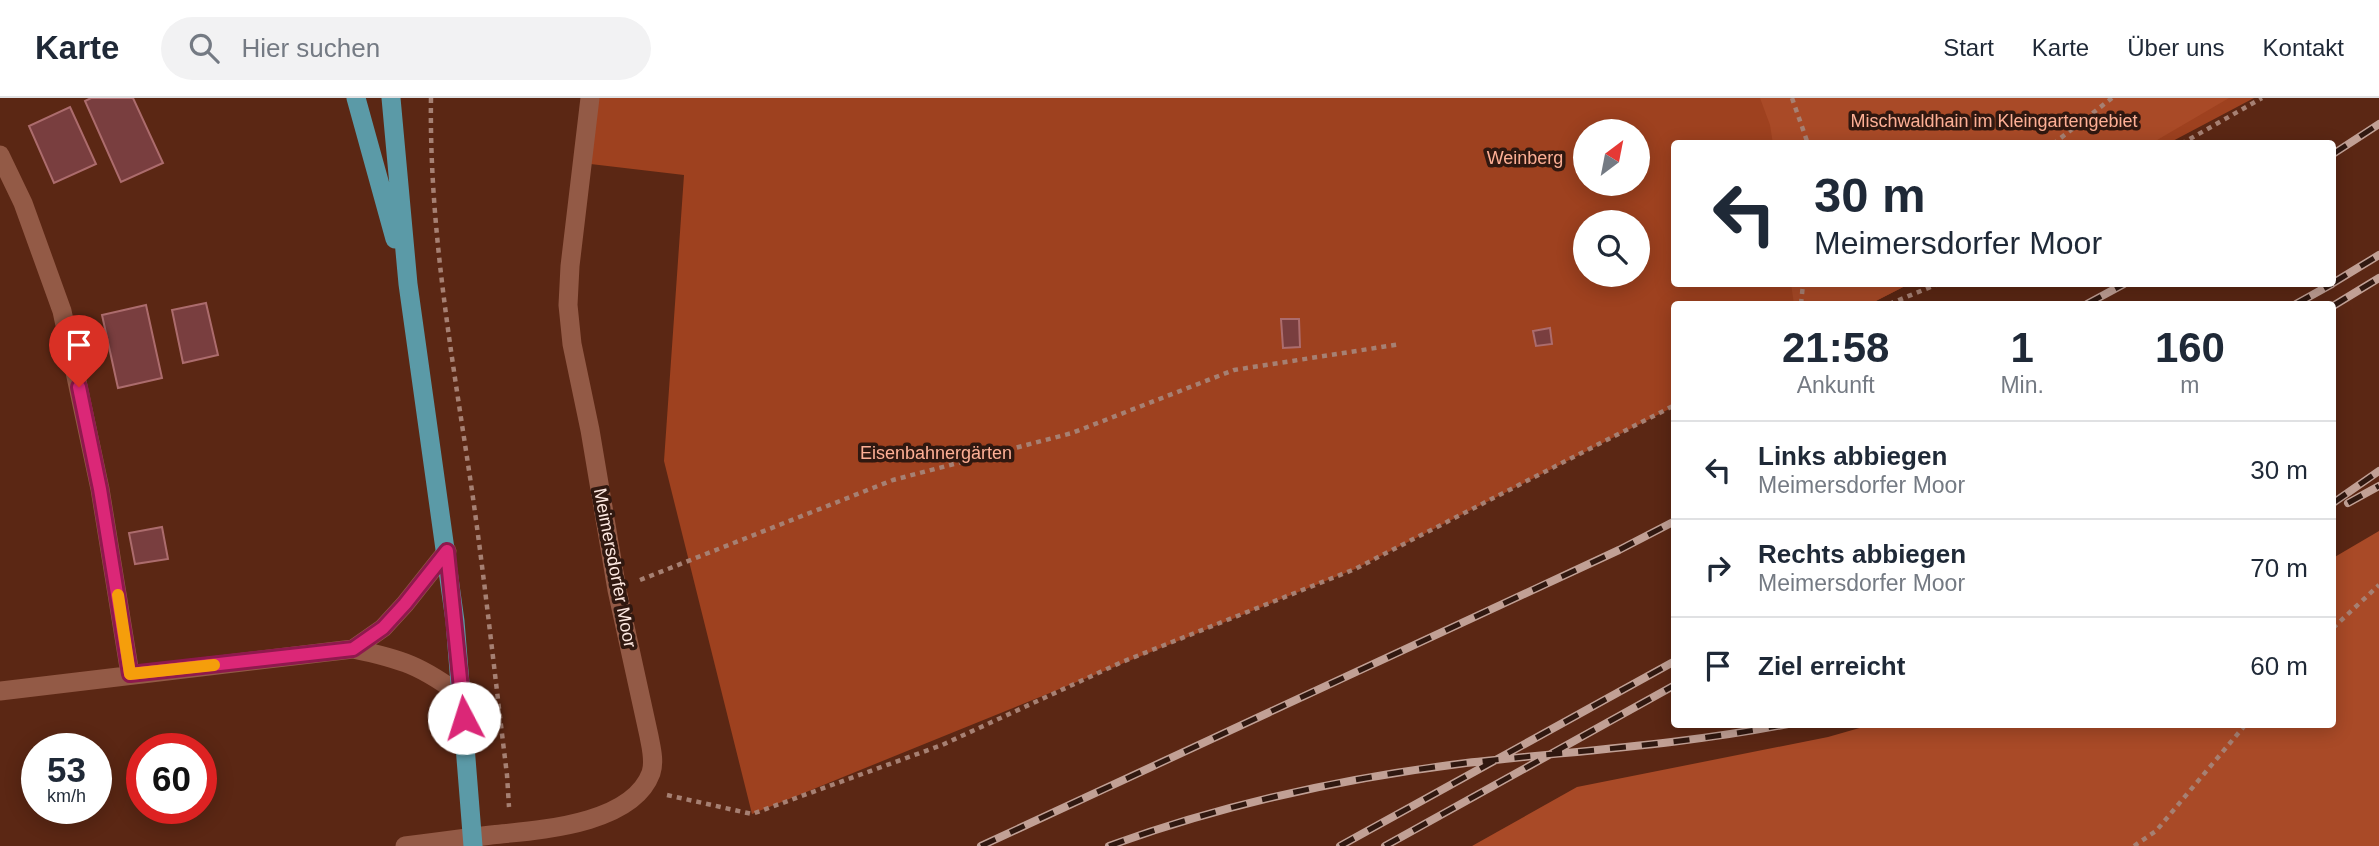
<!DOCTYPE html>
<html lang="de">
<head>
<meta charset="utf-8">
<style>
  :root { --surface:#fff; --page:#f2f2f3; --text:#1f2937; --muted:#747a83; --line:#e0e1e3 }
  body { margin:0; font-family:Helvetica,sans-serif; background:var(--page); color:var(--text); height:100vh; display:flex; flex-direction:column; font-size:26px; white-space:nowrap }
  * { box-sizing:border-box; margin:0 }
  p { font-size:23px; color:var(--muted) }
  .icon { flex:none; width:38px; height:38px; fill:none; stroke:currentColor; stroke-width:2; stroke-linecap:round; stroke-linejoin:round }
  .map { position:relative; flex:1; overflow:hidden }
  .panel { position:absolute; left:1671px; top:203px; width:665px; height:427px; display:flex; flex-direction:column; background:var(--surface); border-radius:7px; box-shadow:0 4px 18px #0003 }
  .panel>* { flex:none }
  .top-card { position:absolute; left:1671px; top:42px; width:665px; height:147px; border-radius:7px; box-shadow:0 4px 18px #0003; background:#fff; color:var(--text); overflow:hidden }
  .needle { width:46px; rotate:32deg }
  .fabs { position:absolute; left:1573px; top:21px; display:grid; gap:14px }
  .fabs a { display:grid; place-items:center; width:77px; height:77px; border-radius:50%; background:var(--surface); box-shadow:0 4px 18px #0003; font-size:35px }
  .speed { position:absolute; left:21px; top:635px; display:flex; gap:14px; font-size:35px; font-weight:700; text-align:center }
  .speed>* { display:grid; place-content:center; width:91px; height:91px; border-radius:50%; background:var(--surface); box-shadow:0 4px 18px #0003; line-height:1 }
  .speed small { font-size:18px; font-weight:400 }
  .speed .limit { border:10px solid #d22; background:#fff; color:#111 }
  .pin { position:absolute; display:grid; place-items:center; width:60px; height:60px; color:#fff; margin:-72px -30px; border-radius:50% 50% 50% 0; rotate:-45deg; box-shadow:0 0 7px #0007 }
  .pin .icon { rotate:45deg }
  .me { position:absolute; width:77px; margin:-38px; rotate:355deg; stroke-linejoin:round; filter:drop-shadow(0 0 5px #0008) }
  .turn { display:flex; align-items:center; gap:24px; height:147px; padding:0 28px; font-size:32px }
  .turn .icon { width:91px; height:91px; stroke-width:2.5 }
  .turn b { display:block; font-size:49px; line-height:60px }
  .eta { display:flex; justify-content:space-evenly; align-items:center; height:119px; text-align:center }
  .eta b { font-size:42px; font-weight:800; line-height:49px }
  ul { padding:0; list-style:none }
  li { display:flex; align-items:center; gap:21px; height:98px; padding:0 28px; border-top:2px solid var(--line) }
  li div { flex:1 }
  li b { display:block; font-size:26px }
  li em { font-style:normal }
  header { display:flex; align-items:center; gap:42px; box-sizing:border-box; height:98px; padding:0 35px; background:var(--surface); border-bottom:2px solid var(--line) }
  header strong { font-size:33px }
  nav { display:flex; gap:38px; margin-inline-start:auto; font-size:24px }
  .search { width:490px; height:63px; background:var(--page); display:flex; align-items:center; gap:18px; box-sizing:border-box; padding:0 24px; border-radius:38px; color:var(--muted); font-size:26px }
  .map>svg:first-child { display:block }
  .green { fill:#9e411f; fill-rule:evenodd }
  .forest { fill:#a94a27 }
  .building { fill:#793e3f; stroke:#ac6c6d; stroke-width:2 }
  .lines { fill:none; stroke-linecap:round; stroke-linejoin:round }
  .path { stroke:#a68073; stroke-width:4.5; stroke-dasharray:5 5; stroke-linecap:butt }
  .minor { stroke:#935a46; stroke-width:19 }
  .primary { stroke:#5b9aa7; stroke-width:19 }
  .rail-casing { stroke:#c1a095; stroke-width:8 }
  .rail { stroke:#301810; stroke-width:5; stroke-dasharray:16; stroke-linecap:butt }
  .route-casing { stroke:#8e194d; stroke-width:18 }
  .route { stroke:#db2777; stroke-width:12 }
  .slow { stroke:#f59e0b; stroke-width:12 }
  .labels { text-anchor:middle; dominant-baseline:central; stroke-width:7; stroke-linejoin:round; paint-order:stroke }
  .park-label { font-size:18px; fill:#feb096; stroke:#301810 }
  .street-label { font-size:18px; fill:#fee9e2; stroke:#301810 }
</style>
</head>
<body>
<header>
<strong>Karte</strong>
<div class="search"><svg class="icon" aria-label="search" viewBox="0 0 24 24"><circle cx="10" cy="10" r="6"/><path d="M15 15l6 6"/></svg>Hier suchen</div>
<nav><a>Start</a><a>Karte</a><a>Über uns</a><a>Kontakt</a></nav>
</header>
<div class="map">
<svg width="2379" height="748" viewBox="0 0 2379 748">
  <rect width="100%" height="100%" fill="#5b2714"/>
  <path class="green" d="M 590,0 L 2254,0 L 2169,45 L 1675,46 L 1675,186 L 1909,186 L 1870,206 L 1675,206 L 1675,308 L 1355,471 L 752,716 L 664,363 L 684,77 L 582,65 ZM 1586,33 L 1638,33 L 1638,86 L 1586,86 ZM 1586,124 L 1638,124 L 1638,177 L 1586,177 Z"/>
  <path class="forest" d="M 1760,0 L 2229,0 L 2152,45 L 1773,46 L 1770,27 Z
    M 1791,186 L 1909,186 L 1870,206 L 1794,206 Z
    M 2379,433 L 2379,748 L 1472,748 L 1577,689 L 1828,639 L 1870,627 L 2333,626 L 2333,460 Z"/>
  <path class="building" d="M 91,0 L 133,0 L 163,65 L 121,84 L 85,3 Z
    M 70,9 L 96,66 L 54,85 L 29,28 Z
    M 206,205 L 218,257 L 183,265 L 172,212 Z
    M 146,207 L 162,280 L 118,290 L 102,217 Z
    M 1281,221 L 1299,221 L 1300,249 L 1283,250 Z
    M 1550,230 L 1552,246 L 1536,248 L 1533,233 Z
    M 162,429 L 168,461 L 135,466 L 129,435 Z"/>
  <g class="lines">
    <path class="path" d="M 431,0 C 429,130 452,258 471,386 C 485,483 495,580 507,677 L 509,709
      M 1792,0 L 1808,46
      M 2053,46 L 2112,0
      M 2181,46 L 2262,0
      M 1801,206 L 1803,186
      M 1889,206 L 1938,186
      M 640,482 L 893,382 L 1072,335 L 1234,272 L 1401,246
      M 2333,530 L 2379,487
      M 667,697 L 752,716 L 942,647 L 1122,564 L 1355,471 L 1675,307
      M 2134,748 L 2156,733 L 2246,626"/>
    <path class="minor" d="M 0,57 L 23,105 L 62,213 L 100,391 L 130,576
      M 353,551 L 383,530 L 405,506 L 447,453
      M 0,593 L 353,551 C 402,561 422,568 463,599
      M 405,748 C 434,744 462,741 491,737 C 538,732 632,727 651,675 C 655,663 651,649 649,638 L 617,492 L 590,332 L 572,246 L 568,207 L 570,168 L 590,0"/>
    <path class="primary" d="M 356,0 L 395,141
      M 391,0 L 408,186 L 455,523 L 473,748"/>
    <defs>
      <path id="rail" d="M 2333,56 L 2379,26
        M 2333,185 L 2379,157
        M 2087,206 L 2124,186
        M 2296,206 L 2332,186
        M 2333,208 L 2379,180
        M 2333,405 L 2379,373
        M 2348,405 L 2379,388
        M 981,748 L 1619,452 L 1675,423
        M 1109,748 C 1224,706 1344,680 1466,665 C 1573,653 1681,647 1788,626
        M 1340,748 L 1675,563
        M 1385,748 L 1675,587"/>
    </defs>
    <use href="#rail" class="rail-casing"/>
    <use href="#rail" class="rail"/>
  </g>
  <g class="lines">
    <defs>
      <path id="route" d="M 79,289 L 100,391 L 130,576 L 353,551 L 383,530 L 405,506 L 447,453 L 464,620"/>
    </defs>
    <use href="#route" class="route-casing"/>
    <use href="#route" class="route"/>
    <path class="slow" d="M 118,497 L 130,576 L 214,567"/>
  </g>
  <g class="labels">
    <g class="park-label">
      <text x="1994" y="23">Mischwaldhain im Kleingartengebiet</text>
      <text x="1525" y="60">Weinberg</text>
      <text x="936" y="355">Eisenbahnergärten</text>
    </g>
    <g class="street-label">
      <text transform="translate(615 470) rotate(79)">Meimersdorfer Moor</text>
    </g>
  </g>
</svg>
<div class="fabs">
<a><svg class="needle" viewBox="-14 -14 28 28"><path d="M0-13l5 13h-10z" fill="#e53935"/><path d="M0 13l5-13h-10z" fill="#747a83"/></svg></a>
<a><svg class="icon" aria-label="search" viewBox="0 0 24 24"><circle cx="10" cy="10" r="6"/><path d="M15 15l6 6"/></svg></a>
</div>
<div class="speed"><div>53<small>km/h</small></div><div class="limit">60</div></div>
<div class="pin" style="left:79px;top:289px;background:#d93025"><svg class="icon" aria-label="arrive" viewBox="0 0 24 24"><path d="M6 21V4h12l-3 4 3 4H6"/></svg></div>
<svg class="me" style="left:464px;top:620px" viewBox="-20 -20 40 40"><circle r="19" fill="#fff"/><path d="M0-13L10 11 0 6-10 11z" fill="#db2777"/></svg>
<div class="top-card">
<div class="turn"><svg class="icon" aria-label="left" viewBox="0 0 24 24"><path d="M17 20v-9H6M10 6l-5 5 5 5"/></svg><div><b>30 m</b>Meimersdorfer Moor</div></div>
</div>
<section class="panel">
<div class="eta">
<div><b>21:58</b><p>Ankunft</p></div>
<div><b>1</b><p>Min.</p></div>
<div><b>160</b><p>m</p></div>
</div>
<ul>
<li><svg class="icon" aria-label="left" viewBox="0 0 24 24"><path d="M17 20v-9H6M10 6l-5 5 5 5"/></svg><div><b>Links abbiegen</b><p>Meimersdorfer Moor</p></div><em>30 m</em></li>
<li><svg class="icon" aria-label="right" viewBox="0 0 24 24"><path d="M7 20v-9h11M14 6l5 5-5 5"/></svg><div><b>Rechts abbiegen</b><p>Meimersdorfer Moor</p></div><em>70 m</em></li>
<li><svg class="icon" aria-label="arrive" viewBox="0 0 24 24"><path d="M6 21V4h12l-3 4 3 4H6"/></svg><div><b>Ziel erreicht</b></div><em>60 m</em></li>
</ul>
</section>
</div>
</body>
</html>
